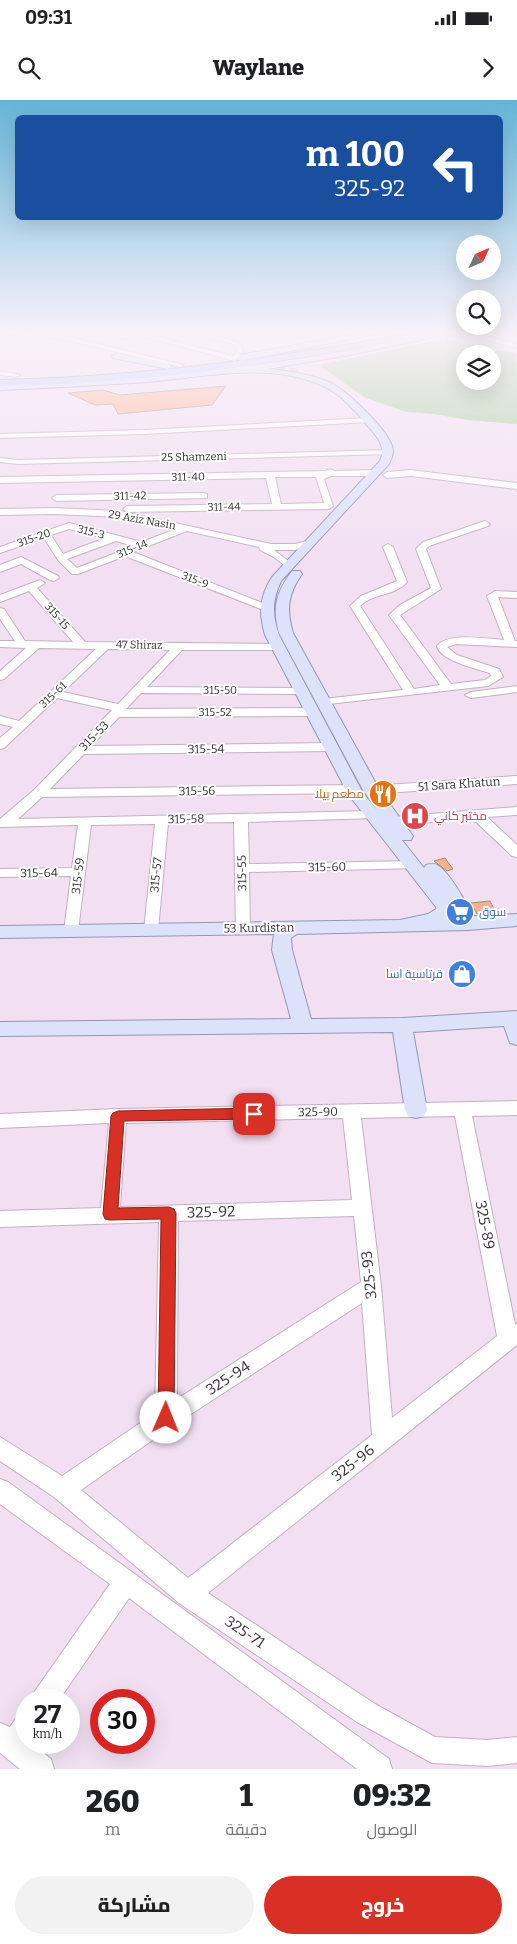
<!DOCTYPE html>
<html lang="ar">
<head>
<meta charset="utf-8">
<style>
  :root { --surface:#fff; --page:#f2f2f2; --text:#202124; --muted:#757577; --accent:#d93025 }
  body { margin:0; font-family:Bitter,Cairo,serif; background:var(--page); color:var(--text); direction:rtl; height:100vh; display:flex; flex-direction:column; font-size:19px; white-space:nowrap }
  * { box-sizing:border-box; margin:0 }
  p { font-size:16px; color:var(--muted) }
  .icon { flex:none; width:28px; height:28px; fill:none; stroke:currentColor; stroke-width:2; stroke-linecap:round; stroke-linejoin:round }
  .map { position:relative; height:1669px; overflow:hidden; direction:ltr }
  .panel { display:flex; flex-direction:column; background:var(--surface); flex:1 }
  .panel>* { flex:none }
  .top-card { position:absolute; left:15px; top:15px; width:488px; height:105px; border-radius:8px; box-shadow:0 5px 20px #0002; direction:rtl; background:#1a4fa0; color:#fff; overflow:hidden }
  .needle { width:32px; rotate:46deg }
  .tools { position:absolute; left:456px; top:135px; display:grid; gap:10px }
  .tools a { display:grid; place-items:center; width:45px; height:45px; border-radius:50%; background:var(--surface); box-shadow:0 5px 20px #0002; font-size:25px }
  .speed { position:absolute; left:15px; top:1589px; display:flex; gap:10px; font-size:25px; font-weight:700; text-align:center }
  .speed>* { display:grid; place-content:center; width:65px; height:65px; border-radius:50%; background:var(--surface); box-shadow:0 5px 20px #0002; line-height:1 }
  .speed small { font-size:12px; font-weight:400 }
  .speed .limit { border:8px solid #d22; background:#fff; color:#111 }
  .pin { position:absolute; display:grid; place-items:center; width:42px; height:42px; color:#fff; margin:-21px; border-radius:10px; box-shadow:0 2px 8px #0006 }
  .me { position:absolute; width:55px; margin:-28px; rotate:1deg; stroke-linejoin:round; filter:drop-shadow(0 0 4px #0008) }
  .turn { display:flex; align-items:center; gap:18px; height:105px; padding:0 15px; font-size:22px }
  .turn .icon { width:65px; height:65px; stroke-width:2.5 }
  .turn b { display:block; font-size:35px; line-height:42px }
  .eta { display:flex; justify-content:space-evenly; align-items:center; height:85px; text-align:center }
  .eta b { font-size:30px; font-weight:800; line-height:35px }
  .primary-button { display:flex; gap:10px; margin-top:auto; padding:10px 15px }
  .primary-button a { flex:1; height:58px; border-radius:30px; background:var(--accent); color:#fff; font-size:20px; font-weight:800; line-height:58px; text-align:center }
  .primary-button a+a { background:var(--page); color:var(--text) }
  .status { display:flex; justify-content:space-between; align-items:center; height:35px; padding:0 25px; background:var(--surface); direction:ltr }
  .status svg { height:14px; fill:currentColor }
  header { display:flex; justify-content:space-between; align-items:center; height:65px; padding:0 15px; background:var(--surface); font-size:22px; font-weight:800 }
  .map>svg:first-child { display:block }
  .green { fill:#a3cd99; fill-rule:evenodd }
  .building { fill:#fdb189; stroke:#9e897e }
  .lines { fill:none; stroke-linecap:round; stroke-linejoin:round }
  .major-tunnel { stroke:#cdbdcd; stroke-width:9; stroke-dasharray:9 4.5; stroke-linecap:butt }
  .minor-casing { stroke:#c2b1c1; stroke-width:2 }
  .major-casing { stroke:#9397b3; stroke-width:2 }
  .highway-casing { stroke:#9397b3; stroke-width:2 }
  .minor { fill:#fff; fill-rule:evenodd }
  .major { fill:#dce2fa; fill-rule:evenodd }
  .highway { fill:#c4cef6; fill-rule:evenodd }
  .route { fill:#d93025; stroke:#8d1f18 }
  .labels { text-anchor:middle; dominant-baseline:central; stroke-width:4; stroke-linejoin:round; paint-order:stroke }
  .far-street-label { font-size:11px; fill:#373037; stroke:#fff }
  .street-label { font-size:12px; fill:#373037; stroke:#fff }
  .food-label { font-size:12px; fill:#c56008; stroke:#fff; text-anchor:end }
  .health-label { font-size:12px; fill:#be3a42; stroke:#fff; text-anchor:start }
  .shop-label { font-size:12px; fill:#366cbe; stroke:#fff; text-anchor:start }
  .near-street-label { font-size:15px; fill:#373037; stroke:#fff }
</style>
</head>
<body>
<div class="status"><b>09:31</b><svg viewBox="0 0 49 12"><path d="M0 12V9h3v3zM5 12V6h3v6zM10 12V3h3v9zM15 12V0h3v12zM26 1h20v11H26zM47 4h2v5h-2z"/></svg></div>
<header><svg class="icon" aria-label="forward" viewBox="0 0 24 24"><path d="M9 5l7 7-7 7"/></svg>Waylane<svg class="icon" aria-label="search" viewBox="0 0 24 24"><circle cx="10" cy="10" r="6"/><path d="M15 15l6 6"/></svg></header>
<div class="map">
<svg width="517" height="1669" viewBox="0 0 517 1669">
  <rect width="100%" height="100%" fill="#f2e0f2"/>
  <path class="green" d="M 447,238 L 477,249 L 517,253 L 517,324 L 467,320 L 434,314 L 406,312 L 364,297 L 319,265 ZM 465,254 L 492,254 L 492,281 L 465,281 Z"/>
  <path class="building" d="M 226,286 L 212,305 L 118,314 L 113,304 L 95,305 L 68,293 L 103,290 L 120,295 Z
    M 445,758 L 453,769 L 447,771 L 434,761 Z
    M 490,801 L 496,813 L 477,814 L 471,803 Z"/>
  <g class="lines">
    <path class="major-tunnel" d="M 297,274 L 282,270 L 277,263 L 293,253 L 315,248"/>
    <defs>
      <path id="minor" d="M 92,229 L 101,229 L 130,237 L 127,239 Z
        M 116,229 L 125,229 L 233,256 L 237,251 L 235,246 L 230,243 L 174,229 L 184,229 L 234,241 L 240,244 L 243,251 L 235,261 Z
        M 500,229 L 517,230 L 517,234 L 501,230 Z
        M 0,230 L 57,234 L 184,265 L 181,267 L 57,238 L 0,234 Z
        M 462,230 L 517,244 L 517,248 L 460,233 L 459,232 Z
        M 0,271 L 20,275 L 16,277 L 0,275 Z
        M 367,318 L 371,320 L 370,322 L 144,334 L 0,338 L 0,334 L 144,330 Z
        M 389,350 L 392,350 L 392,354 L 18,364 L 0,362 L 0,358 L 18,360 Z
        M 330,369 L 334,371 L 376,370 L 380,373 L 376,376 L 331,376 L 324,379 L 333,406 L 329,409 L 127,412 L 123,409 L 127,406 L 272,404 L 266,378 L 0,383 L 0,377 L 326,371 ZM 275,377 L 316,377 L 324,403 L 281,404 Z
        M 411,370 L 517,383 L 517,389 L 411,376 L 387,378 L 383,375 L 387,372 Z
        M 204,393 L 207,394 L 207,398 L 56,401 L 52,398 L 56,395 Z
        M 54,408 L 120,411 L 271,444 L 295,444 L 311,440 L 316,443 L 295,450 L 274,450 L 292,464 L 292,468 L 289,469 L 274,457 L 260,450 L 259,447 L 187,431 L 133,452 L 270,506 L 271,508 L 266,511 L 125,456 L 78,474 L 72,474 L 58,460 L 44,438 L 0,453 L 0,447 L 69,423 L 142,442 L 176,429 L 120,417 L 54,414 L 0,415 L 0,409 ZM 69,429 L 105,438 L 63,454 L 51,435 ZM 116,441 L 134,446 L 77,468 L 67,459 Z
        M 485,421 L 490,424 L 488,426 L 429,446 L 426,449 L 441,489 L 400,515 L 451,584 L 485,580 L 491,576 L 490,573 C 477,569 439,560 437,546 C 448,532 486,539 504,540 L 487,496 L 495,491 L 517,492 L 517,498 L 498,497 L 515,541 L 517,541 L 517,547 L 456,544 L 447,547 L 457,555 L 499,569 L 503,577 L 488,586 L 320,605 L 318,603 L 324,599 L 403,590 L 350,506 L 361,496 L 397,481 L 383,447 L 388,444 L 393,447 L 407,482 C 395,496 373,493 360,506 L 414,589 L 440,585 L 389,515 L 400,505 L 431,488 L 416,449 L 423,442 Z
        M 21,457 L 58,476 L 59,478 L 54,481 L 50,480 L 21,464 L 0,472 L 0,465 Z
        M 40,480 L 45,483 L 37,488 L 85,542 L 278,544 L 283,547 L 278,550 L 182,550 L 147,587 L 302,588 L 308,591 L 302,594 L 141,593 L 126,609 L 313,608 L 319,612 L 313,616 L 119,617 L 91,646 L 332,643 L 338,647 L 332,651 L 84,654 L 50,689 L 354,685 L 360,689 L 354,693 L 42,697 L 18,719 L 371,711 L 376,712 L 378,715 L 376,718 L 248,722 L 249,764 L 413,761 L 418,762 L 420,765 L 418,768 L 249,772 L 250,829 L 248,832 L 238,832 L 236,829 L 234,722 L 168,723 L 158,830 L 156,833 L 146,833 L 144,830 L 155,724 L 91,725 L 78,831 L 76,834 L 66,834 L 64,831 L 71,776 L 0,777 L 0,769 L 72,768 L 78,725 L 0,727 L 0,719 L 34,690 L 112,610 L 57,598 L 4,648 L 0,649 L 0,638 L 13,627 L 0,624 L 0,616 L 19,621 L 96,549 L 39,548 L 4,579 L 0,580 L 0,571 L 26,548 L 0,547 L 0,541 L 15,541 L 0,519 L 0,508 L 4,509 L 25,541 L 73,542 L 29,491 L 0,502 L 0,495 ZM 108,549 L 170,550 L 118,604 L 63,592 Z
        M 517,586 L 517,592 L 471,598 L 465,595 L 471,592 Z
        M 517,676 L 517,684 L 371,694 L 365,690 L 371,686 Z
        M 517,707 L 517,715 L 487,717 L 517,745 L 517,757 L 512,756 L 473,719 L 393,725 L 386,721 L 393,717 Z
        M 517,1001 L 517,1015 L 472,1016 L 515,1224 L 517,1224 L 517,1245 L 208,1493 L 375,1604 L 435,1637 L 487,1640 L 517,1637 L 517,1663 L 487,1666 L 432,1663 L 357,1622 L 179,1503 L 54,1397 L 0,1361 L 0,1337 L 62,1376 L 155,1313 L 159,1122 L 0,1127 L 0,1111 L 101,1108 L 109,1023 L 0,1028 L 0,1014 L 118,1009 ZM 455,1016 L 497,1236 L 392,1318 L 381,1186 L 361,1018 ZM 343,1018 L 352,1100 L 120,1107 L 126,1023 ZM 354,1116 L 361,1182 L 177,1299 L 178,1121 ZM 362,1203 L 372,1335 L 188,1478 L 81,1390 L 174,1325 Z
        M 0,1379 L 8,1382 L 389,1659 L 392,1669 L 357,1669 L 129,1498 L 59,1600 L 31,1600 L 35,1591 L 110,1484 L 0,1404 Z
        M 26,1613 L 26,1642 L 30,1642 L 51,1659 L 54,1669 L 20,1669 L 0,1653 L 0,1623 L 10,1627 L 17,1617 Z"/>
      <path id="major" d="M 382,229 L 397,229 L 393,231 L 240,261 L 236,258 L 240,255 Z
        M 451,229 L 484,229 L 480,231 L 447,236 L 444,235 L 350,255 L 267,269 C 289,271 312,274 331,283 C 347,291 387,329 392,346 C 394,353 392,358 389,364 L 281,481 C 272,501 272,515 279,535 L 363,693 L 377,710 L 363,690 L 279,533 C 272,508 276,492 292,471 L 300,471 L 302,474 C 288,494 286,509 293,533 L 379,689 L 413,736 L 411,740 L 402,740 L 424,768 L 426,765 C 430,764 433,763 437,765 C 450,772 466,803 473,816 L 517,814 L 517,826 L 468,830 L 297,834 L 291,838 L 292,850 L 311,919 L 402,918 L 517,911 L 517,945 L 510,943 L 504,926 L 413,932 L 427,1010 L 424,1016 L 416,1018 L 408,1016 L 405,1010 L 393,932 L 0,936 L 0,922 L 291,919 L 272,850 L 274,834 L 0,838 L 0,826 L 400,820 L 428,814 L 436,809 L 436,807 L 348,694 L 265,535 C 259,514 259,497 272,477 L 380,361 C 387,346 376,336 367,325 C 354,310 342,295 325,287 C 270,261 205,277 148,282 C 99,285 49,288 0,290 L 0,284 C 80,281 159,277 238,267 C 310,259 381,245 451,229 ZM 453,813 L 455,817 L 449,818 Z
        M 116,253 L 168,263 L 172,266 L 168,269 L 113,258 L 112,256 Z"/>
      <path id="highway" d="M 433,229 L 450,229 L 445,232 C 297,261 151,283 0,286 L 0,280 C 146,277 289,257 433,229 Z"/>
    </defs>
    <use href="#minor" class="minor-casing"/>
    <use href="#major" class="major-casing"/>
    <use href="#highway" class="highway-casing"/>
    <use href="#minor" class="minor"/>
    <use href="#major" class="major"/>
    <use href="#highway" class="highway"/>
  </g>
  <linearGradient id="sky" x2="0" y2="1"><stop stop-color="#65b5d8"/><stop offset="0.5" stop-color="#f9f1f9"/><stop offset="1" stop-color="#f9f1f9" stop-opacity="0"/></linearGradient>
  <rect width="517" height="462" fill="url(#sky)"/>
  <path class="route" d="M 254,1008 L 258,1010 L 260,1014 L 258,1017 L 254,1019 L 124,1021 L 118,1108 L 169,1107 L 174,1109 L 176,1113 L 174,1318 L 172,1324 L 166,1326 L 160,1324 L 158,1318 L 161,1119 L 110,1120 L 105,1119 L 103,1114 L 111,1016 L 113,1013 L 118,1011 Z"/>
  <defs>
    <symbol id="restaurant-disc" viewBox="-11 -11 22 22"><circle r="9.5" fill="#e8710a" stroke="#fff"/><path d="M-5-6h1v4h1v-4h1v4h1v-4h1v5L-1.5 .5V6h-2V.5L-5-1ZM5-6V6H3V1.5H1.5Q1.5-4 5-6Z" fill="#fff"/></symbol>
    <symbol id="hospital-disc" viewBox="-11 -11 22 22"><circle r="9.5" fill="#e0444e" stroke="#fff"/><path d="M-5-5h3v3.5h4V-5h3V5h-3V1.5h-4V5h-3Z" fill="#fff"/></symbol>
    <symbol id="supermarket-disc" viewBox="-11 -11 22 22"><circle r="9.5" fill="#3f7fe0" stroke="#fff"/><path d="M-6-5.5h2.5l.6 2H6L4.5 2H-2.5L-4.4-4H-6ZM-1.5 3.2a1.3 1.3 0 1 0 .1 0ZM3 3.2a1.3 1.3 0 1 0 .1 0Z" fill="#fff"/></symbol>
    <symbol id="shop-disc" viewBox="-11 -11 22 22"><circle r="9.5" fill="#3f7fe0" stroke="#fff"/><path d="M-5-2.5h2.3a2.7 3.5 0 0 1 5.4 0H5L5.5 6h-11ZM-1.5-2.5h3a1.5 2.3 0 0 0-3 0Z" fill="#fff"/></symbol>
  </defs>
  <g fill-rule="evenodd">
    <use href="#restaurant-disc" x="367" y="678" width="32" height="32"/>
    <use href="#hospital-disc" x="399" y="700" width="32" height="32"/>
    <use href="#supermarket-disc" x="444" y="796" width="32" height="32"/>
    <use href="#shop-disc" x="446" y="858" width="32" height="32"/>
  </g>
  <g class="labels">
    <g class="far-street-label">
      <text transform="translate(194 357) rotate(-1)">25 Shamzeni</text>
      <text transform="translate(188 377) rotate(-1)">311-40</text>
      <text transform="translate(130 396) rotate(-1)">311-42</text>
      <text transform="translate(224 407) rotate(-1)">311-44</text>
      <text transform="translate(142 420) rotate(10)">29 Aziz Nasin</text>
      <text transform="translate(91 432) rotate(14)">315-3</text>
      <text transform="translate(34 438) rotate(-19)">315-20</text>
      <text transform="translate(132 449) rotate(-22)">315-14</text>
      <text transform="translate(195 480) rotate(21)">315-9</text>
      <text transform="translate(57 516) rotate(49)">315-15</text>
      <text transform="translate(139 545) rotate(1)">47 Shiraz</text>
      <text x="220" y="590">315-50</text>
      <text transform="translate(53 595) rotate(-43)">315-61</text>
      <text x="215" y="612">315-52</text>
    </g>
    <g class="street-label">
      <text transform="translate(94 636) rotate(-46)">315-53</text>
      <text transform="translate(206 649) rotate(-1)">315-54</text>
      <text transform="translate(459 684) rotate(-4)">51 Sara Khatun</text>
      <text transform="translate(197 691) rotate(-1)">315-56</text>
      <text transform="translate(186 719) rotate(-1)">315-58</text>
      <text transform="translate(327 767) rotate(-1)">315-60</text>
      <text transform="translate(39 773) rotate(-1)">315-64</text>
      <text transform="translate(242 773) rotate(-91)">315-55</text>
      <text transform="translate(156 775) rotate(-84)">315-57</text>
      <text transform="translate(78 776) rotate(-83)">315-59</text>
      <text transform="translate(259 828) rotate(-1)">53 Kurdistan</text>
      <text transform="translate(318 1012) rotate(-1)">325-90</text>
    </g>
    <g class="food-label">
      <text x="364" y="694">مطعم بيلا</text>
    </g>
    <g class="health-label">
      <text x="434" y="716">مختبر كاني</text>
    </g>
    <g class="shop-label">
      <text x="479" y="812">سوق</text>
      <text x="443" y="874" text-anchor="end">قرتاسیة اسا</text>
    </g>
    <g class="near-street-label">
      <text transform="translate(211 1112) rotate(-2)">325-92</text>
      <text transform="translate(485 1125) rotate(79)">325-89</text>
      <text transform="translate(369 1175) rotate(-96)">325-93</text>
      <text transform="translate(228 1278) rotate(-33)">325-94</text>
      <text transform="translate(353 1363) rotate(-38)">325-96</text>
      <text transform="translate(245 1532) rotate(34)">325-71</text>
    </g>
  </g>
</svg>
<div class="tools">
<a><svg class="needle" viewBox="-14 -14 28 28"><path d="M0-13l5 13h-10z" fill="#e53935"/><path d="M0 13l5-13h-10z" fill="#757577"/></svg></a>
<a><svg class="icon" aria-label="search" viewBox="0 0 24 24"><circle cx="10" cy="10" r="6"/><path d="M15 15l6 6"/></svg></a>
<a><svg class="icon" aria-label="layers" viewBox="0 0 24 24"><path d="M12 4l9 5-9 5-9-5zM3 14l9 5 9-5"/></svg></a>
</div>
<div class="speed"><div>27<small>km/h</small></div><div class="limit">30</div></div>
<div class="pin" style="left:254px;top:1014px;background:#d93025"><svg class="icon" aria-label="arrive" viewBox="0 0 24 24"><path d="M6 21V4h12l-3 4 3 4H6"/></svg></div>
<svg class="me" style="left:166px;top:1318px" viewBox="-20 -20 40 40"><circle r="19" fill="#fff"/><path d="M0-13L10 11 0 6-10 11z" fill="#d93025"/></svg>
<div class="top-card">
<div class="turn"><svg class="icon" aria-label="left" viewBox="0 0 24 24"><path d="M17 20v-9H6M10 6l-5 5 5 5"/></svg><div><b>100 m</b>325-92</div></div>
</div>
</div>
<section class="panel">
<div class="eta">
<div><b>09:32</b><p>الوصول</p></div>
<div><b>1</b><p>دقيقة</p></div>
<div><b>260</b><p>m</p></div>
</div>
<div class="primary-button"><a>خروج</a><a>مشاركة</a></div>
</section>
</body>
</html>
